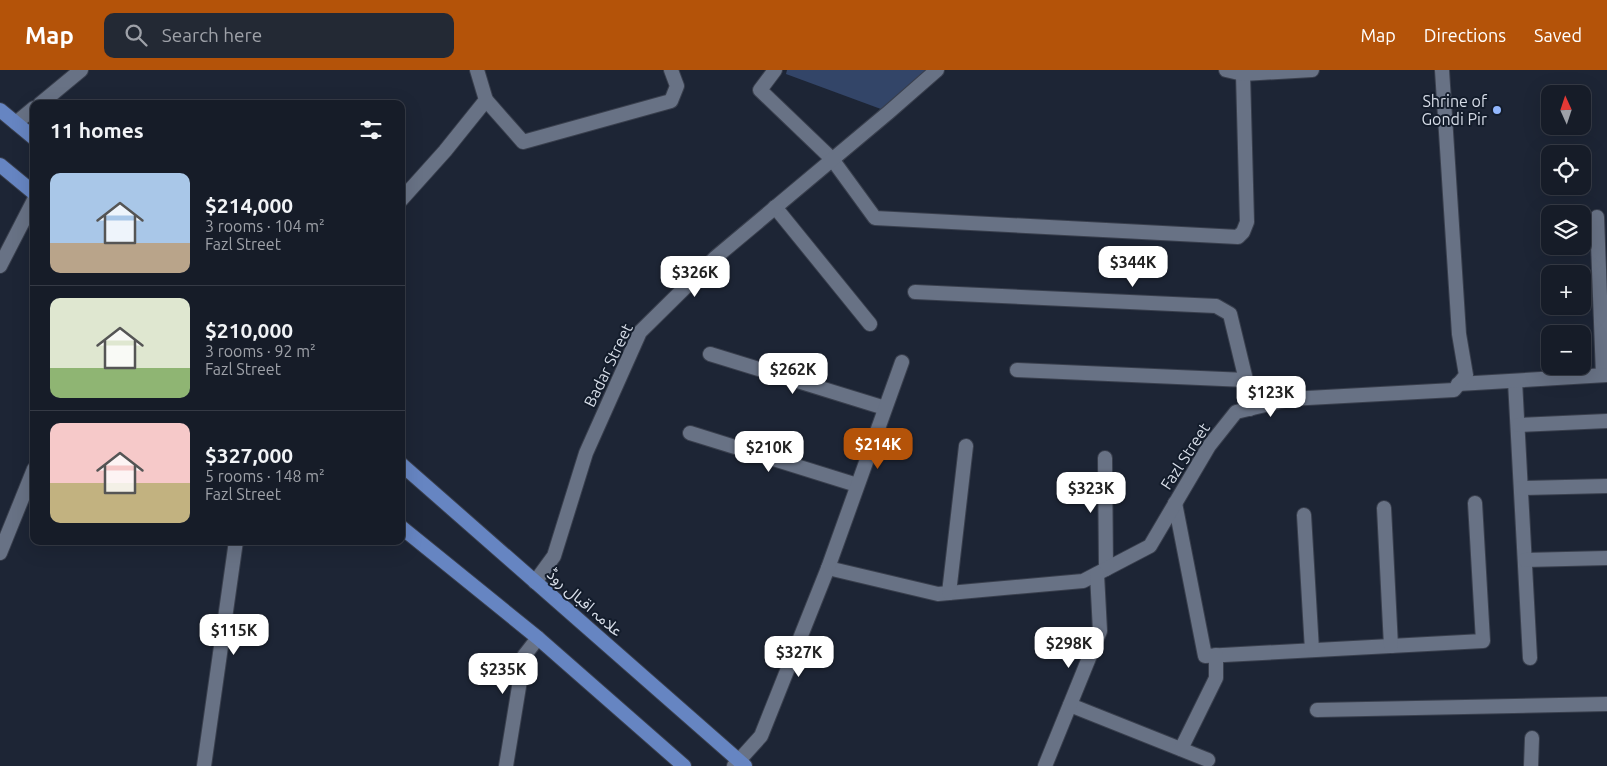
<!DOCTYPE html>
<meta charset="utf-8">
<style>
body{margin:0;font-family:Ubuntu,"Noto Sans Arabic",sans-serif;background:#232934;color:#f1f3f6;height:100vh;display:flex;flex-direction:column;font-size:19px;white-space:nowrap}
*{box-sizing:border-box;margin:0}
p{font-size:16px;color:#9ea1a8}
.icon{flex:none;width:28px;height:28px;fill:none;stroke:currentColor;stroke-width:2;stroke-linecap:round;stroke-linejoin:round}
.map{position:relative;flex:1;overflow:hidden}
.panel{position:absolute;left:30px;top:30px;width:375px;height:445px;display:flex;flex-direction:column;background:#161c28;border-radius:10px;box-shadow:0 5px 20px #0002,0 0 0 1px #353a45}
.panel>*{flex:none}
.needle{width:32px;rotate:357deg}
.controls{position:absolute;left:1541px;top:15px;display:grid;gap:10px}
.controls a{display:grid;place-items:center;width:50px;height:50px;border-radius:10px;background:#161c28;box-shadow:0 5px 20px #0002,0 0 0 1px #353a45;font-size:25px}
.price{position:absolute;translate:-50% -42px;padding:0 11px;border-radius:10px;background:#fff;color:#222;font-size:16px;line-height:32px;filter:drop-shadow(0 1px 2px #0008)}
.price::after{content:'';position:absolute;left:50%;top:30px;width:15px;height:11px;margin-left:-8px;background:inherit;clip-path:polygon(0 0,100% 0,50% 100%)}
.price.selected{background:#b45309;color:#fff}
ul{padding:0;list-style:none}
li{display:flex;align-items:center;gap:15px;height:125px;padding:0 20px}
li+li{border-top:1px solid #353a45}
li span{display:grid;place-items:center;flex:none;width:140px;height:100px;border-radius:10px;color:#555}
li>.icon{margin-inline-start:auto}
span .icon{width:60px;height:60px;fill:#fffc;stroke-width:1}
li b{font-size:21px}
h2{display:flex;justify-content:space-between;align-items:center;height:60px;padding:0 20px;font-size:21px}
header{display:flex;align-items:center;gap:30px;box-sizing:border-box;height:70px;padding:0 25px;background:#b45309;color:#fff}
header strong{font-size:24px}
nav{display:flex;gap:28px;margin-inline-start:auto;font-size:18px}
.search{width:350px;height:45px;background:#232934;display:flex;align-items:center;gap:12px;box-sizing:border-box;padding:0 18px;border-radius:10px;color:#9ea1a8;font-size:19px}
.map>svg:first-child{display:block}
.green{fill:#334568}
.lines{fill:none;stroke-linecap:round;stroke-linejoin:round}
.service-casing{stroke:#393f4d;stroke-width:16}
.minor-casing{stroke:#393f4d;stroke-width:16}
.tertiary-casing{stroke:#393f4d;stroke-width:16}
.primary-casing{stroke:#393f4d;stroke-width:16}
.service{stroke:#687285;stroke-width:14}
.minor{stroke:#687285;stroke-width:14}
.tertiary{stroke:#687285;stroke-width:14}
.primary{stroke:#6685c2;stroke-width:14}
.poi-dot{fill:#92b7fd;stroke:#131c2b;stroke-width:2}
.labels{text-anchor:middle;stroke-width:4;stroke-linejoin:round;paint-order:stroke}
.poi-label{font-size:16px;fill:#d6dce7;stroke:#131c2b;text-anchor:end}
.street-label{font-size:16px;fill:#d6dce7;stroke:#131c2b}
</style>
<header>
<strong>Map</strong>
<div class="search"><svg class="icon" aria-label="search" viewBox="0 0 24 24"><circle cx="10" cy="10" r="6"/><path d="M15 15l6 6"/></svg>Search here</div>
<nav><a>Map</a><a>Directions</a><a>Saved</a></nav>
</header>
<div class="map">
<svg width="1607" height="696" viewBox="0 0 1607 696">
<rect width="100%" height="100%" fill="#1d2535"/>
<polygon class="green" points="787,0 937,0 889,42 786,4"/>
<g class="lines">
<defs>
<g id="service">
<polyline points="486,30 523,72 671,31 677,16 671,0"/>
<polyline points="775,137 870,254"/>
<polyline points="1597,147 1603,305"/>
<polyline points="1017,300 1246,310"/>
<polyline points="1515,311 1530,588"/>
<polyline points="1518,355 1607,351"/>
<polyline points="1521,418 1607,416"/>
<polyline points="1175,433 1205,586 1483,571 1475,433"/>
<polyline points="1384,438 1391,576"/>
<polyline points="1304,445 1312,580"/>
<polyline points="1525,490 1607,488"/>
<polyline points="1070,635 1208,690"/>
<polyline points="1317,640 1607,634"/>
<polyline points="1181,679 1216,608 1216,585"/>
<polyline points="1531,696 1532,668"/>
</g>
<g id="minor">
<polyline points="775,0 760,20 832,89 875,148 1238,167 1243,162 1247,152 1243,4"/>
<polyline points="1226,0 1243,4 1312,0"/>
<polyline points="40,34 81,0"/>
<polyline points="16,53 34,38"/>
<polyline points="401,130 445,81 486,30 477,0"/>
<polyline points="915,222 1216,236 1230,244 1246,310 1250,339"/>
<polyline points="710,284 885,338"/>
<polyline points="1458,314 1607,305"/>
<polyline points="690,363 857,415"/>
<polyline points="1105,388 1106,499"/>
<polyline points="0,483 34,399"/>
<polyline points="828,498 938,524 1083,511 1150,476 1209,376 1236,342 1289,329 1454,320 1466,305 1459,264 1442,0"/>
<polyline points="535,512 554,486 586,383 640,262 716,187 889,42 937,0"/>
<polyline points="949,523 966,376"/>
<polyline points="204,696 236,471"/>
<polyline points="506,696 524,586 538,568"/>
<polyline points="734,696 761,666 828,498 902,292"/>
<polyline points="1045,696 1100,561 1097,504"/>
</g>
<polyline id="tertiary" points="0,196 34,130"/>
<g id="primary">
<polyline points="0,40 34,68"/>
<polyline points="0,95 34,123"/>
<polyline points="401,394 745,696"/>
<polyline points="401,457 538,568 684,696"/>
</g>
</defs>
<use href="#service" class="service-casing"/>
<use href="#minor" class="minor-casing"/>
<use href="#tertiary" class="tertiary-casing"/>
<use href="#primary" class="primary-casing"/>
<use href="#service" class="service"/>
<use href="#minor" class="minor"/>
<use href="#tertiary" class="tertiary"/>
<use href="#primary" class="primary"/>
</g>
<circle class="poi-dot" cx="1497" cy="40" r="5"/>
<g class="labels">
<g class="poi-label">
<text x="1487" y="37">Shrine of<tspan x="1487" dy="18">Gondi Pir</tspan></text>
</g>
<g class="street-label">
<text transform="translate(608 295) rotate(-64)" y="6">Badar Street</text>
<text transform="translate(1185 386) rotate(-57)" y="6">Fazl Street</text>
<text transform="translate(585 532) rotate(41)" y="6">علامہ اقبال روڈ</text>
</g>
</g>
</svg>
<div class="controls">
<a><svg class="needle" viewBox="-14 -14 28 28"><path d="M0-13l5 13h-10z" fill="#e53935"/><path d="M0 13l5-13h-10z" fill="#9ea1a8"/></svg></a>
<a><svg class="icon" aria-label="locate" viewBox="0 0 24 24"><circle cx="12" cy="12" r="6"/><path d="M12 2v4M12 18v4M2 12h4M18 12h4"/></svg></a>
<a><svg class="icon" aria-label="layers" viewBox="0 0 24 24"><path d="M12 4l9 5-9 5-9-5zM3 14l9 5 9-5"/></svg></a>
<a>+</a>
<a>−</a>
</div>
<b class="price" style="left:1133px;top:218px">$344K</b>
<b class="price" style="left:695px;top:228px">$326K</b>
<b class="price" style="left:793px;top:325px">$262K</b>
<b class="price" style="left:1271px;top:348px">$123K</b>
<b class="price selected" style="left:878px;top:400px">$214K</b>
<b class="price" style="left:769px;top:403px">$210K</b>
<b class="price" style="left:1091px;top:444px">$323K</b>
<b class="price" style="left:234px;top:586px">$115K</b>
<b class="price" style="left:1069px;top:599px">$298K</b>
<b class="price" style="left:799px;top:608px">$327K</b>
<b class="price" style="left:503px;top:625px">$235K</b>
<section class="panel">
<h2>11 homes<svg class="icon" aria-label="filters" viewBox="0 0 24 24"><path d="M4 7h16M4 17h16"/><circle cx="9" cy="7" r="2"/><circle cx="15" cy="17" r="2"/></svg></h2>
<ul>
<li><span style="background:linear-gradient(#a9c7e8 70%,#b9a48a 0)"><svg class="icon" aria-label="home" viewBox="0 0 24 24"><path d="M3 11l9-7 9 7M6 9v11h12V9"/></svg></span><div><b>$214,000</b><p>3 rooms · 104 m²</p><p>Fazl Street</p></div></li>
<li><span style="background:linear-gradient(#dfe7d0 70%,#8fb573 0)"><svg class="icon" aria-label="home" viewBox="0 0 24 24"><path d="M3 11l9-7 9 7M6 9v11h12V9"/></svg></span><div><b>$210,000</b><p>3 rooms · 92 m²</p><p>Fazl Street</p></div></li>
<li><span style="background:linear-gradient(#f6c9c9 60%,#c2b280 0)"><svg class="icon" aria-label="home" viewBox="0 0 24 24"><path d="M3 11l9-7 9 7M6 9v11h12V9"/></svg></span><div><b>$327,000</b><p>5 rooms · 148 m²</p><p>Fazl Street</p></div></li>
</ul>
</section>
</div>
